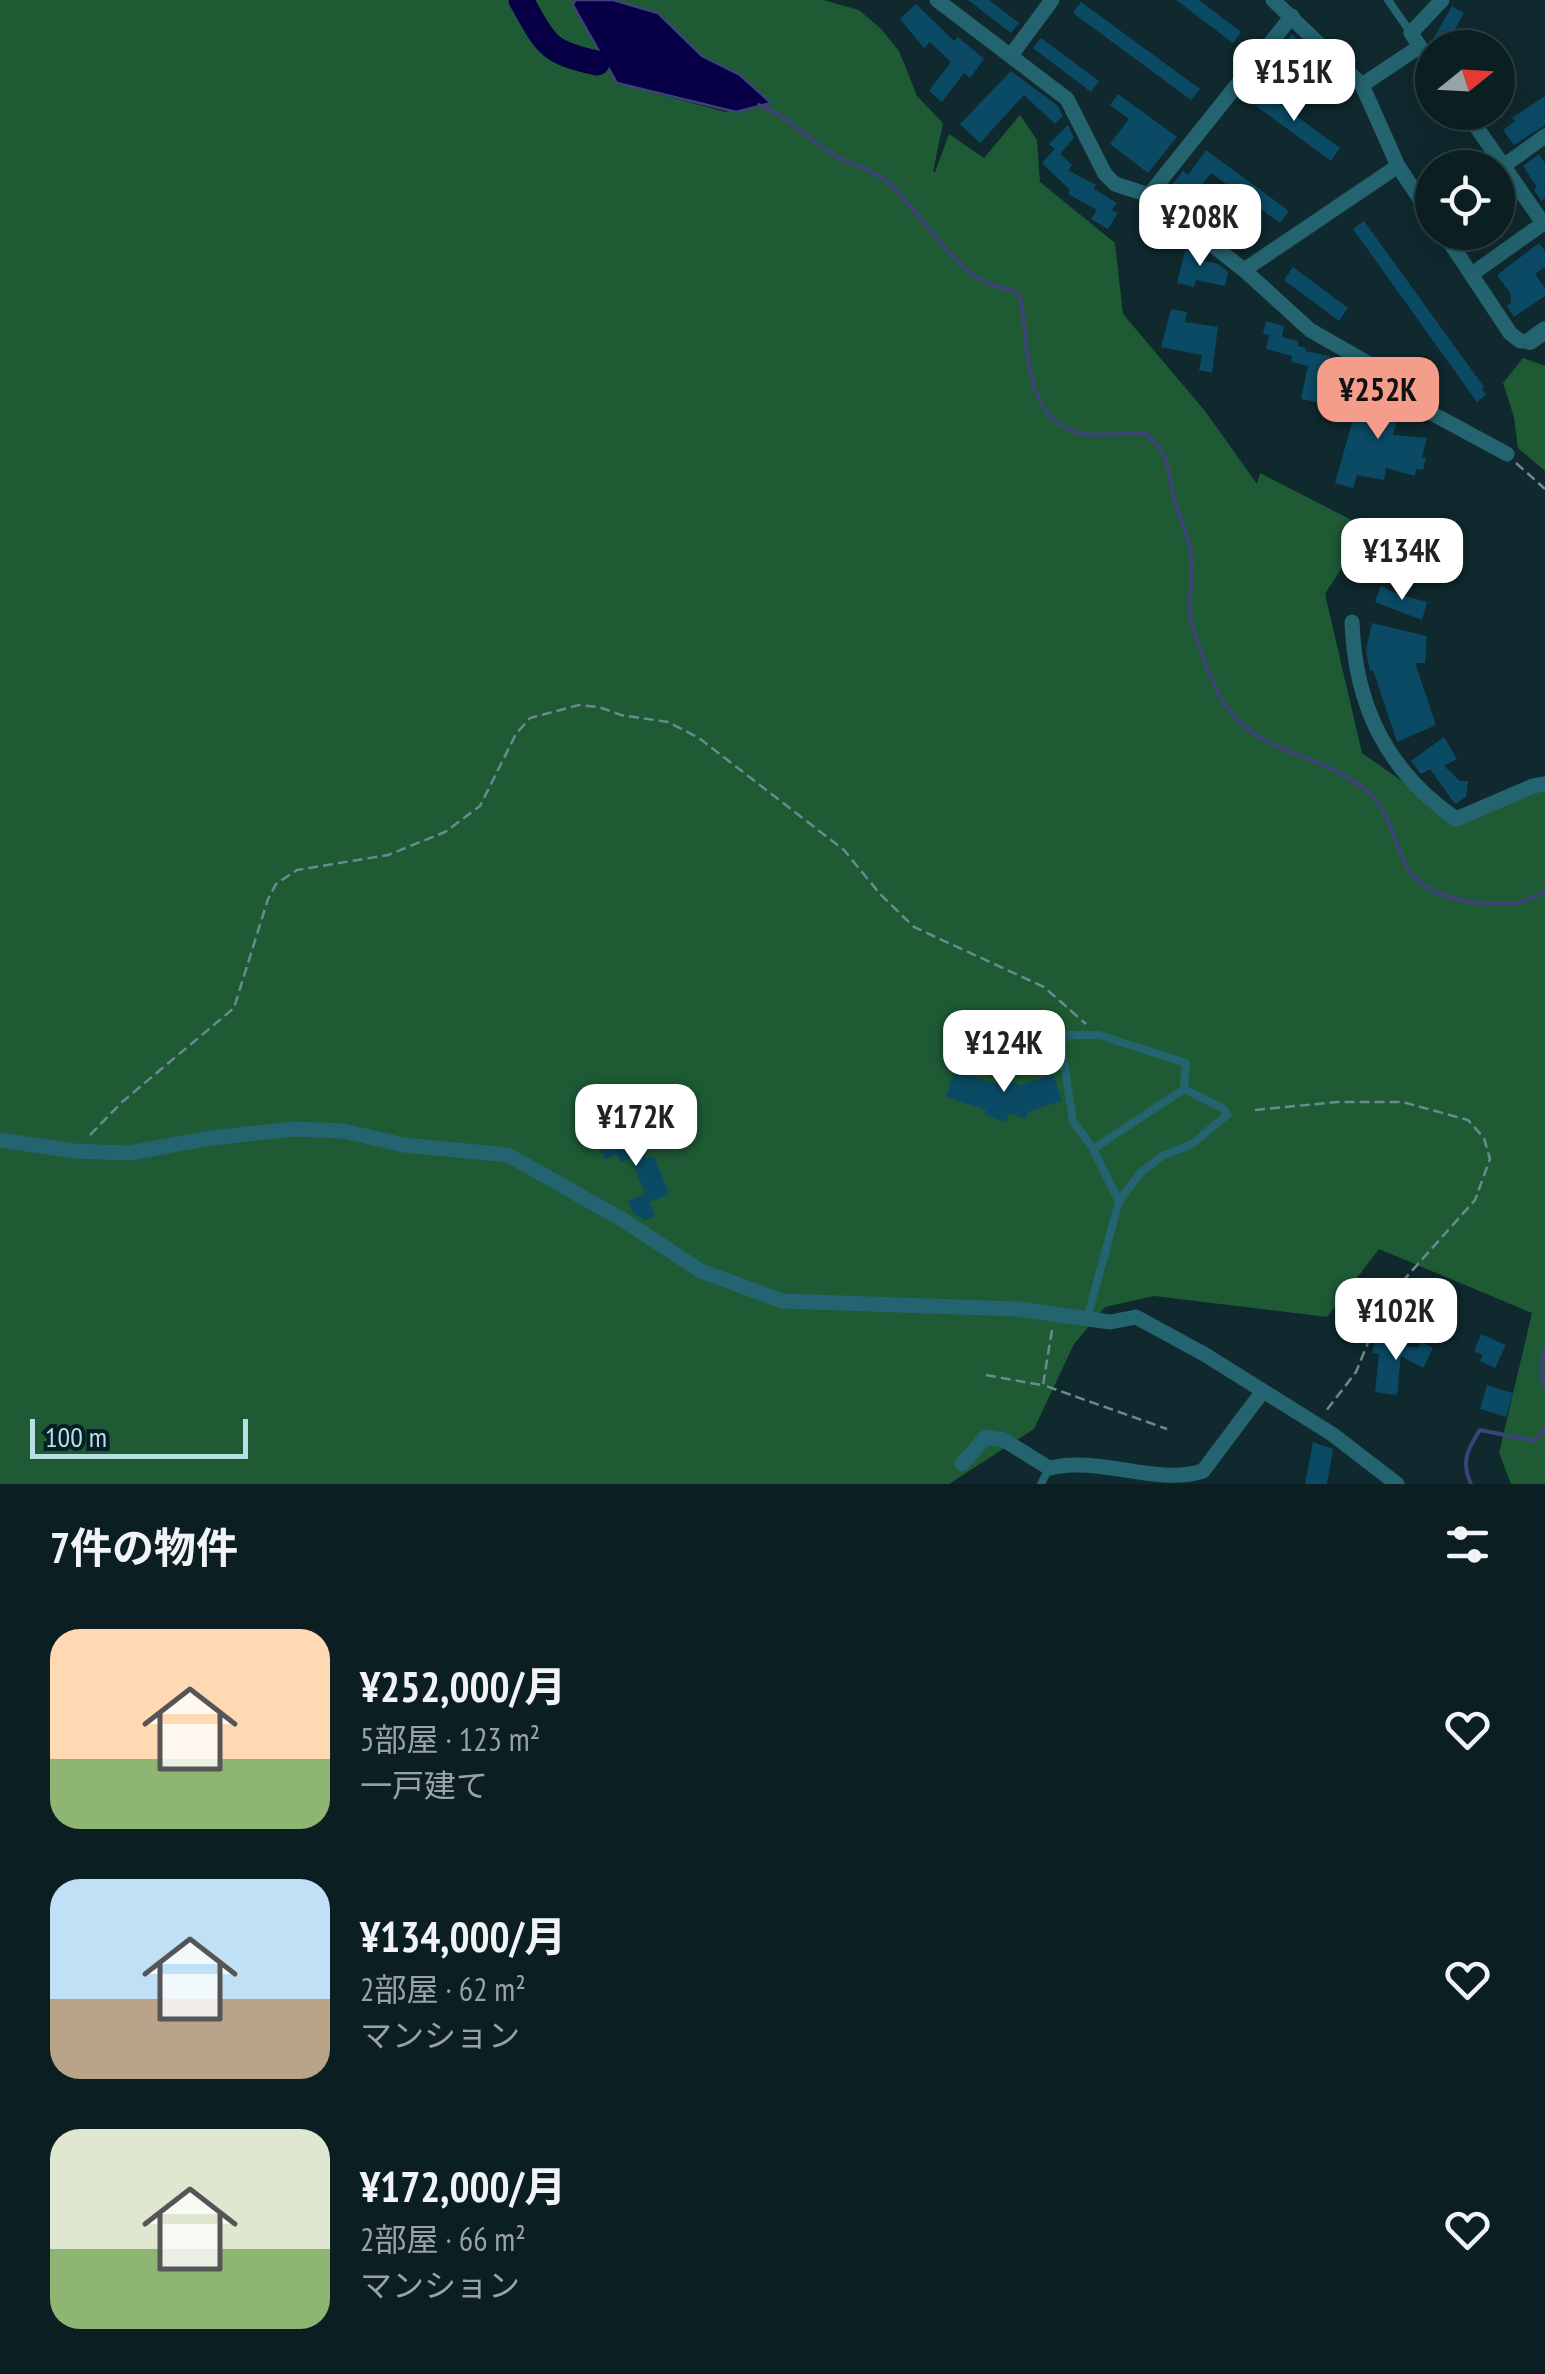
<!DOCTYPE html>
<html lang="ja">
<meta charset="utf-8">
<style>
body{margin:0;font-family:"PT Sans Narrow","Noto Sans JP",sans-serif;background:#192c2f;color:#f1f3f6;height:100vh;display:flex;flex-direction:column;font-size:38px;white-space:nowrap}
*{box-sizing:border-box;margin:0}
p{font-size:32px;color:#9aa2a5}
.icon{flex:none;width:55px;height:55px;fill:none;stroke:currentColor;stroke-width:2;stroke-linecap:round;stroke-linejoin:round}
.map{position:relative;height:1484px;overflow:hidden}
.details{display:flex;flex-direction:column;background:#0b1f22;flex:1}
.details>*{flex:none}
.needle{width:65px;rotate:72deg}
.fabs{position:absolute;left:1415px;top:30px;display:grid;gap:20px}
.fabs a{display:grid;place-items:center;width:100px;height:100px;border-radius:50%;background:#0b1f22;box-shadow:0 10px 40px #0002,0 0 0 2px #2b3d40;font-size:50px}
.scale{position:absolute;left:30px;bottom:25px;width:218px;box-sizing:border-box;padding-left:10px;border:5px solid #b8dee6;border-top:0;font-size:28px;line-height:35px;white-space:nowrap;color:#b8dee6;-webkit-text-stroke:8px #051f24;paint-order:stroke}
.price{position:absolute;translate:-50% -85px;padding:0 22px;border-radius:20px;background:#fff;color:#222;font-size:32px;line-height:65px;filter:drop-shadow(0 2px 5px #0008)}
.price::after{content:'';position:absolute;left:50%;top:60px;width:30px;height:22px;margin-left:-15px;background:inherit;clip-path:polygon(0 0,100% 0,50% 100%)}
.price.on{background:#f49d8b;color:#111}
ul{padding:0;list-style:none}
li{display:flex;align-items:center;gap:30px;height:250px;padding:0 50px}
li span{display:grid;place-items:center;flex:none;width:280px;height:200px;border-radius:30px;color:#555}
li>.icon{margin-inline-start:auto}
span .icon{width:120px;height:120px;fill:#fffc;stroke-width:1}
li b{font-size:42px}
h2{display:flex;justify-content:space-between;align-items:center;height:120px;padding:0 50px;font-size:42px}
.map>svg:first-child{display:block}
.green{fill:#1e5b35}
.water{fill:#080047;stroke:#3d4377;stroke-width:2.5}
.lines{fill:none;stroke-linecap:round;stroke-linejoin:round}
.stream{stroke:#3d4377;stroke-width:4}
.river{stroke:#080047;stroke-width:25}
.building{fill:#0b4a65}
.path{stroke:#6a8a91;stroke-width:2.5;stroke-dasharray:10 5;stroke-linecap:butt}
.service{stroke:#236470;stroke-width:8}
.minor{stroke:#236470;stroke-width:15}
.tertiary{stroke:#236470;stroke-width:18}
</style>
<div class="map">
<svg width="1545" height="1484" viewBox="0 0 1545 1484">
<rect width="100%" height="100%" fill="#0f292e"/>
<g class="green">
<polygon points="0,0 578,0 617,83 725,112 770,103 740,75 702,56 658,13 608,0 823,0 859,10 881,29 899,51 917,96 943,123 933,172 935,172 949,134 984,158 1020,115 1037,140 1040,182 1115,243 1123,314 1205,411 1257,484 1260,473 1367,528 1325,594 1362,753 1456,819 1545,784 1545,1484 1511,1484 1499,1453 1532,1313 1379,1249 1327,1317 1154,1296 1105,1307 1074,1344 1034,1429 949,1484 0,1484"/>
<polygon points="1523,358 1545,366 1545,471 1518,448 1514,417 1503,383"/>
</g>
<polygon class="water" points="575,0 613,0 658,13 702,56 740,75 771,103 736,112 617,83 573,5"/>
<g class="lines">
<g class="stream">
<path d="M759,105C790,117 807,140 836,156C854,166 877,171 891,185C921,215 942,251 976,277C989,287 1005,286 1019,294C1031,341 1019,421 1083,434C1103,437 1126,432 1146,434C1154,441 1160,447 1165,457C1170,471 1170,487 1175,502C1181,524 1193,544 1192,567C1192,585 1187,602 1191,620C1196,641 1206,664 1214,684C1243,753 1306,747 1359,785C1416,825 1374,892 1480,903C1506,905 1523,905 1545,891"/>
<polyline points="1545,1348 1541,1373 1545,1388"/>
<path d="M1471,1484C1461,1462 1467,1450 1480,1430L1535,1441L1545,1428"/>
</g>
<path class="river" d="M521,0C546,44 546,52 597,63"/>
</g>
<g class="building">
<polygon points="968,0 989,0 1019,23 1011,33"/>
<polygon points="1176,0 1199,0 1241,32 1233,43"/>
<polygon points="1081,2 1200,89 1191,100 1073,13"/>
<polygon points="916,4 954,41 958,37 984,59 970,78 964,73 942,102 929,91 951,62 930,42 924,48 900,19"/>
<polygon points="1452,6 1464,13 1449,40 1451,42 1445,48 1434,48 1431,43"/>
<polygon points="1292,34 1331,71 1327,76 1284,44"/>
<polygon points="1041,38 1099,81 1091,92 1033,48"/>
<polygon points="1011,71 1058,106 1063,116 1055,124 1024,95 980,143 960,124"/>
<polygon points="1258,88 1340,148 1331,161 1248,100"/>
<polygon points="1118,94 1177,137 1148,173 1110,144 1129,119 1110,105"/>
<polygon points="1545,96 1545,125 1514,145 1503,130 1515,121 1512,118"/>
<polygon points="1068,125 1074,138 1060,154 1072,165 1068,170 1096,185 1094,189 1117,203 1112,210 1118,213 1108,229 1091,219 1097,210 1068,194 1070,190 1042,163 1055,149 1049,144"/>
<polygon points="1206,150 1289,211 1280,223 1211,173 1185,207 1166,192 1183,171 1188,175"/>
<polygon points="1539,154 1545,163 1545,198 1541,201 1534,190 1537,187 1523,166"/>
<polygon points="1364,221 1484,387 1482,389 1486,395 1477,402 1353,229"/>
<polygon points="1188,240 1203,252 1201,260 1218,264 1228,272 1225,286 1196,280 1194,287 1177,283"/>
<polygon points="1539,243 1545,251 1545,267 1535,274 1545,288 1545,296 1514,317 1507,306 1511,303 1511,294 1497,275"/>
<polygon points="1293,267 1348,308 1339,321 1284,280"/>
<polygon points="1171,309 1187,312 1185,322 1218,327 1212,373 1199,370 1202,355 1161,347"/>
<polygon points="1266,321 1284,326 1282,337 1298,341 1298,346 1306,348 1305,351 1330,356 1320,403 1301,399 1308,366 1291,362 1292,356 1266,349 1269,335 1263,334"/>
<polygon points="1364,380 1377,386 1375,397 1400,407 1393,435 1427,438 1422,457 1426,458 1423,470 1416,469 1415,476 1386,468 1384,480 1357,475 1353,488 1335,483"/>
<polygon points="1381,586 1397,594 1427,602 1422,620 1375,602"/>
<polygon points="1372,623 1427,636 1425,663 1415,663 1436,725 1397,742 1373,670 1370,671 1366,651"/>
<polygon points="1444,737 1457,759 1444,766 1460,781 1468,781 1466,797 1455,804 1430,769 1421,774 1411,761"/>
<polygon points="954,1071 996,1084 998,1077 1021,1085 1053,1074 1062,1101 1028,1112 1026,1119 1009,1113 1006,1122 985,1115 986,1110 946,1097"/>
<polygon points="619,1126 623,1137 636,1132 646,1159 654,1156 669,1194 649,1202 655,1216 645,1220 633,1213 628,1201 645,1194 631,1158 621,1162 617,1154 605,1159 597,1139"/>
<polygon points="1481,1334 1506,1345 1495,1368 1480,1361 1483,1355 1474,1351"/>
<polygon points="1375,1340 1418,1348 1421,1342 1433,1348 1423,1368 1401,1356 1397,1395 1375,1392 1379,1354 1372,1353"/>
<polygon points="1487,1385 1513,1393 1506,1417 1480,1409"/>
<polygon points="1313,1442 1333,1449 1327,1484 1305,1484"/>
</g>
<g class="lines">
<g class="path">
<polyline points="1516,463 1545,489"/>
<polyline points="1255,1110 1337,1102 1403,1102 1468,1120 1484,1138 1490,1159 1475,1200 1385,1301 1356,1372 1326,1411"/>
<polyline points="90,1135 122,1102 234,1008 268,899 276,884 297,870 388,855 445,832 480,806 516,734 530,718 579,705 599,707 621,715 668,722 699,738 844,850 880,894 914,927 1044,987 1086,1024"/>
<polyline points="1052,1330 1043,1385 1167,1429"/>
<polyline points="986,1375 1041,1385"/>
</g>
<g class="service">
<polyline points="1388,0 1411,33"/>
<polyline points="1119,1201 1141,1172 1162,1156 1192,1144 1227,1115 1224,1109 1184,1089"/>
<polyline points="1087,1319 1119,1201 1093,1149 1073,1121 1061,1043 1068,1035 1099,1035 1186,1063 1184,1089 1093,1149"/>
<polyline points="1041,1484 1049,1468"/>
</g>
<g class="minor">
<polyline points="937,0 1067,99 1105,174 1115,184 1149,195 1244,270 1310,330 1371,365 1411,402 1507,454"/>
<polyline points="1273,0 1362,85 1398,166 1432,217"/>
<polyline points="1012,54 1052,0"/>
<polyline points="1432,65 1411,33 1442,0"/>
<polyline points="1362,85 1419,47"/>
<polyline points="1466,112 1543,223"/>
<polyline points="1502,167 1545,136"/>
<polyline points="1149,195 1292,16"/>
<polyline points="1443,232 1510,333 1520,341 1530,341"/>
<polyline points="1244,270 1398,166"/>
<polyline points="1472,274 1545,222"/>
<path d="M1352,622C1355,706 1387,771 1456,819L1533,786L1545,784"/>
<polyline points="0,1140 74,1151 129,1153 211,1138 294,1129 343,1131 404,1145 508,1155 623,1220 701,1271 782,1301 1018,1309 1110,1322 1136,1317 1204,1354 1332,1434 1397,1484"/>
<path d="M962,1464L986,1437L1004,1440L1049,1468C1056,1467 1064,1465 1072,1465C1116,1463 1162,1484 1203,1471L1263,1391"/>
</g>
<polyline class="tertiary" points="1530,341 1545,330"/>
</g>
</svg>
<div class="fabs">
<a><svg class="needle" viewBox="-14 -14 28 28"><path d="M0-13l5 13h-10z" fill="#e53935"/><path d="M0 13l5-13h-10z" fill="#9aa2a5"/></svg></a>
<a><svg class="icon" aria-label="locate" viewBox="0 0 24 24"><circle cx="12" cy="12" r="6"/><path d="M12 2v4M12 18v4M2 12h4M18 12h4"/></svg></a>
</div>
<div class="scale">100 m</div>
<b class="price" style="left:1294px;top:124px">¥151K</b>
<b class="price" style="left:1200px;top:269px">¥208K</b>
<b class="price on" style="left:1378px;top:442px">¥252K</b>
<b class="price" style="left:1402px;top:603px">¥134K</b>
<b class="price" style="left:1004px;top:1095px">¥124K</b>
<b class="price" style="left:636px;top:1169px">¥172K</b>
<b class="price" style="left:1396px;top:1363px">¥102K</b>
</div>
<section class="details">
<h2>7件の物件<svg class="icon" aria-label="filters" viewBox="0 0 24 24"><path d="M4 7h16M4 17h16"/><circle cx="9" cy="7" r="2"/><circle cx="15" cy="17" r="2"/></svg></h2>
<ul>
<li><span style="background:linear-gradient(#ffd9b3 65%,#8fb573 0)"><svg class="icon" aria-label="home" viewBox="0 0 24 24"><path d="M3 11l9-7 9 7M6 9v11h12V9"/></svg></span><div><b>¥252,000/月</b><p>5部屋 · 123 m²</p><p>一戸建て</p></div><svg class="icon" aria-label="heart" viewBox="0 0 24 24"><path d="M12 20l-8-8c-3-5 5-10 8-4 3-6 11-1 8 4z"/></svg></li>
<li><span style="background:linear-gradient(#bfe0f5 60%,#b9a48a 0)"><svg class="icon" aria-label="home" viewBox="0 0 24 24"><path d="M3 11l9-7 9 7M6 9v11h12V9"/></svg></span><div><b>¥134,000/月</b><p>2部屋 · 62 m²</p><p>マンション</p></div><svg class="icon" aria-label="heart" viewBox="0 0 24 24"><path d="M12 20l-8-8c-3-5 5-10 8-4 3-6 11-1 8 4z"/></svg></li>
<li><span style="background:linear-gradient(#dfe7d0 60%,#8fb573 0)"><svg class="icon" aria-label="home" viewBox="0 0 24 24"><path d="M3 11l9-7 9 7M6 9v11h12V9"/></svg></span><div><b>¥172,000/月</b><p>2部屋 · 66 m²</p><p>マンション</p></div><svg class="icon" aria-label="heart" viewBox="0 0 24 24"><path d="M12 20l-8-8c-3-5 5-10 8-4 3-6 11-1 8 4z"/></svg></li>
</ul>
</section>
